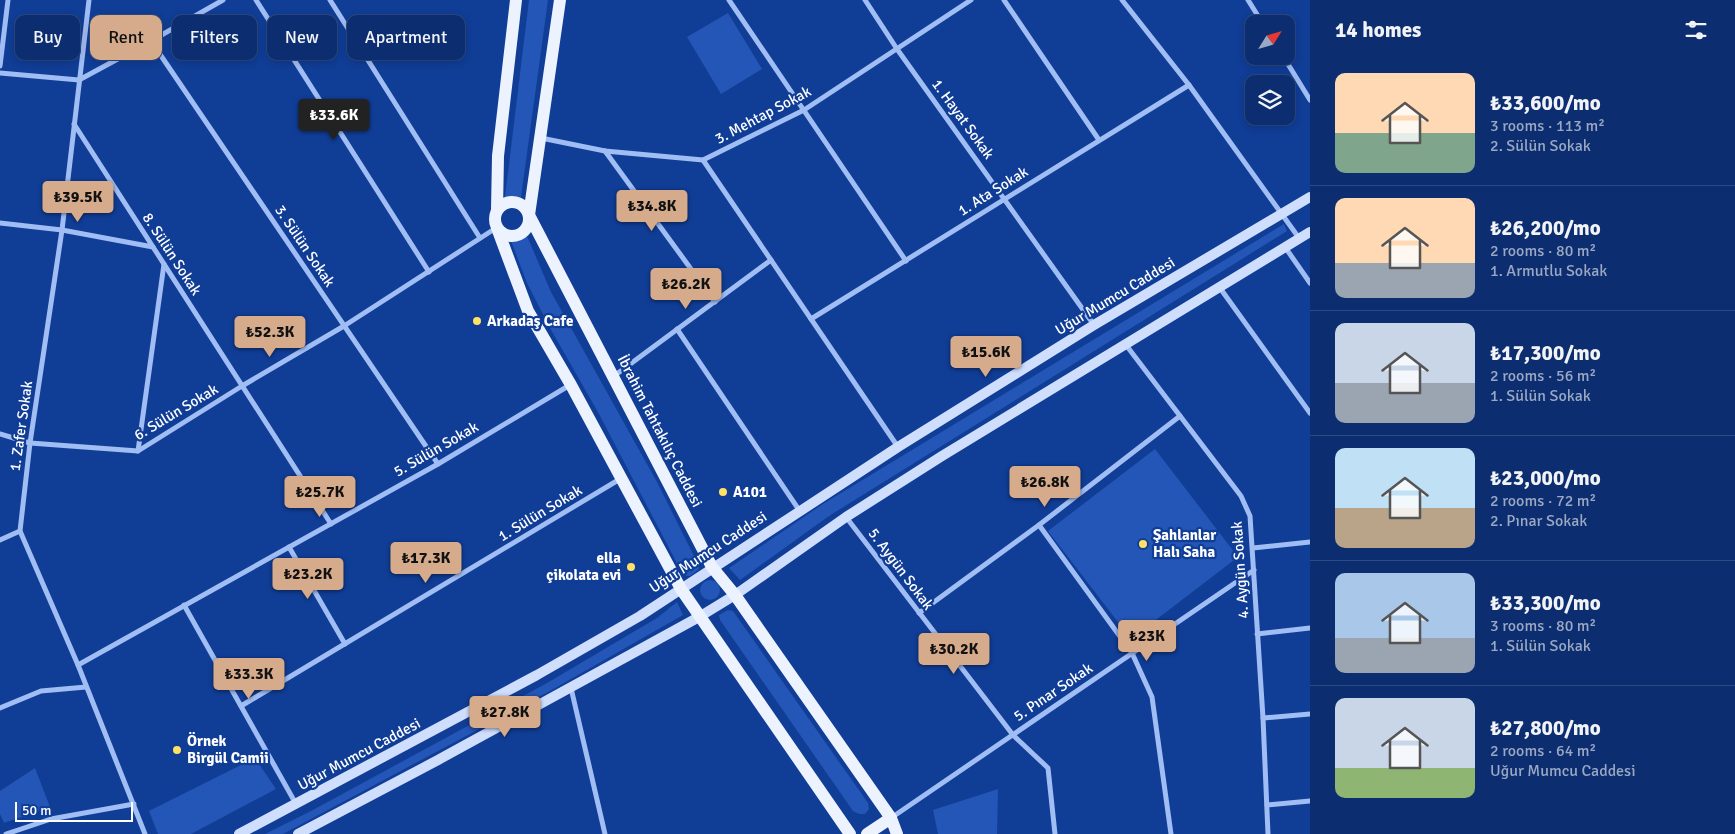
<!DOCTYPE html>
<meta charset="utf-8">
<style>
body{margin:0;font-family:Signika,sans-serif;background:#153675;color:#f1f3f6;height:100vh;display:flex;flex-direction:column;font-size:19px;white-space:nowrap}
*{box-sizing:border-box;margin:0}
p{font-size:16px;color:#9aa8c3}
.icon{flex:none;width:28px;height:28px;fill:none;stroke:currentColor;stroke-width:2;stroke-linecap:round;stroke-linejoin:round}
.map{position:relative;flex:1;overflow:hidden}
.sheet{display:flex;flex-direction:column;background:#0c2e70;width:425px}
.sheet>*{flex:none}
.top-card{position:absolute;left:15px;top:15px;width:475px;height:45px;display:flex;gap:10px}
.needle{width:32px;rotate:53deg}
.controls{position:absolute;left:1245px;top:15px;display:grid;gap:10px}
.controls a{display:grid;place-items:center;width:50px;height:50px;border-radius:10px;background:#0c2e70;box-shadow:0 2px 8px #0003,0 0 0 1px #2c4a83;font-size:25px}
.scale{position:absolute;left:15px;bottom:12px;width:118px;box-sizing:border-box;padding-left:5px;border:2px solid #fff;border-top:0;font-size:14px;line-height:18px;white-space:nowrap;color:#fff;-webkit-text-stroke:4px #103d96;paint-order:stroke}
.price{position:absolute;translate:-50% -42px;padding:0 11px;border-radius:5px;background:#d6ab8b;color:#111;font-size:16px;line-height:32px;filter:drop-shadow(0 1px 2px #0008)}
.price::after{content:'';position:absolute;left:50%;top:30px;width:15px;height:11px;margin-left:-8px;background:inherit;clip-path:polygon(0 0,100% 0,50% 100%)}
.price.current{background:#222;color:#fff}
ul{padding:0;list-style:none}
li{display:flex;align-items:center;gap:15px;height:125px;padding:0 25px}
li+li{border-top:1px solid #2c4a83}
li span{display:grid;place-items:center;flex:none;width:140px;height:100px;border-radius:10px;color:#555}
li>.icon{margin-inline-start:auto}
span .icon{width:60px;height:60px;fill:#fffc;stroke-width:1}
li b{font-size:21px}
h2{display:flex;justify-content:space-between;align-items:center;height:60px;padding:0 25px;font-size:21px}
.pill{padding:0 18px;border-radius:10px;background:#0c2e70;box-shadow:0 2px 8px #0003,0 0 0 1px #2c4a83;font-size:18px;line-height:45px}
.pill.current{background:#d6ab8b;color:#111}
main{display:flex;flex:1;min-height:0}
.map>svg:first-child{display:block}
.green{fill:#2356b6}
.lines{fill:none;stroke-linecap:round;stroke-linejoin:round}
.street{stroke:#a0bdf4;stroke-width:5}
.secondary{stroke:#d0defd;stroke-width:10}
.primary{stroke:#edf2ff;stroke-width:12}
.poi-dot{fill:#ffe263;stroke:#103d96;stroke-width:2}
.labels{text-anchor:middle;stroke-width:4.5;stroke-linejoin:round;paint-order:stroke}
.street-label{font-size:15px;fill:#fff;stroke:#103d96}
.poi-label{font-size:15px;font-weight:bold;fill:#fff;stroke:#103d96;text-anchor:start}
</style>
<main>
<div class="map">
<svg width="1310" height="834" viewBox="0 0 1310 834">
<rect width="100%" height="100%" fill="#103d96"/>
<g class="green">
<polygon points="529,0 548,0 521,197 505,197"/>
<polygon points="728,13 762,69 721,94 687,37"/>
<polygon points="1284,224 1287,231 829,516 740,580 729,568 823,504"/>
<polygon points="527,236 551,292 657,482 698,564 699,569 690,576 686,576 680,569 599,414 550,328 527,283 511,241"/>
<polygon points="1155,449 1238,557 1131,639 1048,531"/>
<circle cx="710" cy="590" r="10"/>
<polygon points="677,602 683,615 550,691 283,834 265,834 311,811 547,683 657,618"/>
<polygon points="728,610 733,611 868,803 869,809 865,814 859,814 853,811 720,620 719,615"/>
<polygon points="255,758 276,789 191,834 158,834 149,811"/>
<polygon points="35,768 50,807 4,823 0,814 0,791"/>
<polygon points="998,789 997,834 938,834 933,810"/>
</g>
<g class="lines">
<g class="street">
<polyline points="89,0 62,230 30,443 20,531 78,665 145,834"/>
<polyline points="256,0 429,272"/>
<polyline points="330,0 480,238"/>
<polyline points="729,0 906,261"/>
<polyline points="865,0 897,49 1094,325"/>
<polyline points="1004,0 1099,140"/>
<polyline points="1122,0 1189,85 1299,238"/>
<polyline points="1248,0 1263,24"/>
<polyline points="151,41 438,464"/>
<polyline points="1283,56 1310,100"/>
<polyline points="0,66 8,0"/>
<polyline points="0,73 79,80 151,41 223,0"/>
<polyline points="74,124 331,524"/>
<polyline points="541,138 605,151 703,160 804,110 971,0"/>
<polyline points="605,151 715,302"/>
<polyline points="703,160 898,447"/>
<polyline points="0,223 62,230 153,247"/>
<polyline points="1285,247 1310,283"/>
<polyline points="1220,288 1310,413"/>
<polyline points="811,319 1189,85"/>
<polyline points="677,329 799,510"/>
<polyline points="1126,345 1241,496 1250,516 1263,718 1268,834"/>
<polyline points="614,376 771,260"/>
<polyline points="0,434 30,443 138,451 242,386 344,326 496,228"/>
<polyline points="138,451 164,264"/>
<polyline points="846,517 1013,735 1048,768 1055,834"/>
<polyline points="1039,525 1132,653 1152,697 1171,834"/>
<polyline points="0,540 20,531"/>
<polyline points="289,547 345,644"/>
<polyline points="1253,548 1310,542"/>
<polyline points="184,605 296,804"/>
<polyline points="919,613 1039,525 1180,416"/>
<polyline points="1257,634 1310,628"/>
<polyline points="78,665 438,464 570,385"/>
<polyline points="571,688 605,834"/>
<polyline points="241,706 620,479"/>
<polyline points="0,708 41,691 86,687"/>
<polyline points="1263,718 1310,714"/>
<polyline points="1267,805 1310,801"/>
<polyline points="891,818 1254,570"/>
<polyline points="6,834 51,819 134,804"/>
</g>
<g class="secondary">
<polyline points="239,834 537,675 640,616 898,447 1094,325 1310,197"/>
<polyline points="298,834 438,760 699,617 735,595 846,517 942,456 1310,232"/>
</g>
<g class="primary">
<polyline points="560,0 529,215 712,567 735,595 891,818 897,834"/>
<circle cx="512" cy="219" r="17"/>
<polyline points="497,209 498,156 516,0"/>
<polyline points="497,228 528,311 571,385 681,589 850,834"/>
<polyline points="867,834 891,818"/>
</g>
</g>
<g class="poi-dot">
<circle cx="477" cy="321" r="5"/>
<circle cx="723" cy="492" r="5"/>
<circle cx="1143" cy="544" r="5"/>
<circle cx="631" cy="567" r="5"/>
<circle cx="177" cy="750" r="5"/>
</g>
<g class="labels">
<g class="street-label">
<text transform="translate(763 115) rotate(-28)" y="5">3. Mehtap Sokak</text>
<text transform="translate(963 119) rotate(54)" y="5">1. Hayat Sokak</text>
<text transform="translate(993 191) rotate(-32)" y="5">1. Ata Sokak</text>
<text transform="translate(305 246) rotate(56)" y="5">3. Sülün Sokak</text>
<text transform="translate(172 254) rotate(57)" y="5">8. Sülün Sokak</text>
<text transform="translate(1115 296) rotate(-31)" y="5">Uğur Mumcu Caddesi</text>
<text transform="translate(176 412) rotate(-31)" y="5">6. Sülün Sokak</text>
<text transform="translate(21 426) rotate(-82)" y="5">1. Zafer Sokak</text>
<text transform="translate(660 431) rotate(63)" y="5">İbrahim Tahtakılıç Caddesi</text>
<text transform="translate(436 449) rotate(-30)" y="5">5. Sülün Sokak</text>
<text transform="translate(540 513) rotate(-31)" y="5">1. Sülün Sokak</text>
<text transform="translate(708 552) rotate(-33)" y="5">Uğur Mumcu Caddesi</text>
<text transform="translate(901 569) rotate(53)" y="5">5. Aygün Sokak</text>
<text transform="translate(1240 570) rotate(-94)" y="5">4. Aygün Sokak</text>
<text transform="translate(1053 692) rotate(-34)" y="5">5. Pınar Sokak</text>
<text transform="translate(359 754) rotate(-28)" y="5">Uğur Mumcu Caddesi</text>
</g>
<g class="poi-label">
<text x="487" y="326">Arkadaş Cafe</text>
<text x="733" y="497">A101</text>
<text x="1153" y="540">Şahlanlar<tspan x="1153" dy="17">Halı Saha</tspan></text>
<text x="621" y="563" text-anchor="end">ella<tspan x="621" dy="17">çikolata evi</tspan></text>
<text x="187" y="746">Örnek<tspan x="187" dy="17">Birgül Camii</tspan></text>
</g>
</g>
</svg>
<div class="controls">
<a><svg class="needle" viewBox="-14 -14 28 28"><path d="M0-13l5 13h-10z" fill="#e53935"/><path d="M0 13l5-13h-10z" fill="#9aa8c3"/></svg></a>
<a><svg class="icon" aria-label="layers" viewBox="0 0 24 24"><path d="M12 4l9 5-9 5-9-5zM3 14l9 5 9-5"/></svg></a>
</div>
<div class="scale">50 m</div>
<b class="price current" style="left:334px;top:141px">₺33.6K</b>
<b class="price" style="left:78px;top:223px">₺39.5K</b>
<b class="price" style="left:652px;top:232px">₺34.8K</b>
<b class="price" style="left:686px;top:310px">₺26.2K</b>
<b class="price" style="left:270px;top:358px">₺52.3K</b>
<b class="price" style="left:986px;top:378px">₺15.6K</b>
<b class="price" style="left:1045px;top:508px">₺26.8K</b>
<b class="price" style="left:320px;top:518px">₺25.7K</b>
<b class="price" style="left:426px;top:584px">₺17.3K</b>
<b class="price" style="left:308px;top:600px">₺23.2K</b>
<b class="price" style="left:1147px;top:662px">₺23K</b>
<b class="price" style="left:954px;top:675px">₺30.2K</b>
<b class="price" style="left:249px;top:700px">₺33.3K</b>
<b class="price" style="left:505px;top:738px">₺27.8K</b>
<div class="top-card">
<a class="pill">Buy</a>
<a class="pill current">Rent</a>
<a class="pill">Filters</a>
<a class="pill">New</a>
<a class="pill">Apartment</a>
</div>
</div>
<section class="sheet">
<h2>14 homes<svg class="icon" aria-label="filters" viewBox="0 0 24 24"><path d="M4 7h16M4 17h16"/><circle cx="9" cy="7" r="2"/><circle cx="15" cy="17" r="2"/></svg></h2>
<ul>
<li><span style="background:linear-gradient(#ffd9b3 60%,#7fa58c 0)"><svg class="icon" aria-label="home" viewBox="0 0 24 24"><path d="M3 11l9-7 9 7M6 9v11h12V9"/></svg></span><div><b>₺33,600/mo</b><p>3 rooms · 113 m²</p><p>2. Sülün Sokak</p></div></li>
<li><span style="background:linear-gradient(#ffd9b3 65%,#9aa5b1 0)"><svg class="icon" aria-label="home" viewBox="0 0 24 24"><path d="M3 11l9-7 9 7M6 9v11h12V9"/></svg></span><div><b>₺26,200/mo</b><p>2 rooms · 80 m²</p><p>1. Armutlu Sokak</p></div></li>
<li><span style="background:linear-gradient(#c9d6e8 60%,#9aa5b1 0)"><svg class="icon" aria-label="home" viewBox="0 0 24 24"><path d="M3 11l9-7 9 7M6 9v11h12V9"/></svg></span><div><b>₺17,300/mo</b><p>2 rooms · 56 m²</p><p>1. Sülün Sokak</p></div></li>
<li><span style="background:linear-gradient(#bfe0f5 60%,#b9a48a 0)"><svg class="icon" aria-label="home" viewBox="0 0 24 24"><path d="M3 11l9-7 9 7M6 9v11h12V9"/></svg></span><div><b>₺23,000/mo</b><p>2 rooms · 72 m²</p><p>2. Pınar Sokak</p></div></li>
<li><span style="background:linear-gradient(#a9c7e8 65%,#9aa5b1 0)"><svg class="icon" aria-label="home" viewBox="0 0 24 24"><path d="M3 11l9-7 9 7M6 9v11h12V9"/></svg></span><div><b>₺33,300/mo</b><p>3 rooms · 80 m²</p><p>1. Sülün Sokak</p></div></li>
<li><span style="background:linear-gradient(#c9d6e8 70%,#8fb573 0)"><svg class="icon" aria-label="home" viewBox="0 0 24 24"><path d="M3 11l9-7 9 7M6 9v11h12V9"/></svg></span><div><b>₺27,800/mo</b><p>2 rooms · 64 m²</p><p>Uğur Mumcu Caddesi</p></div></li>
</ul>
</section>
</main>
